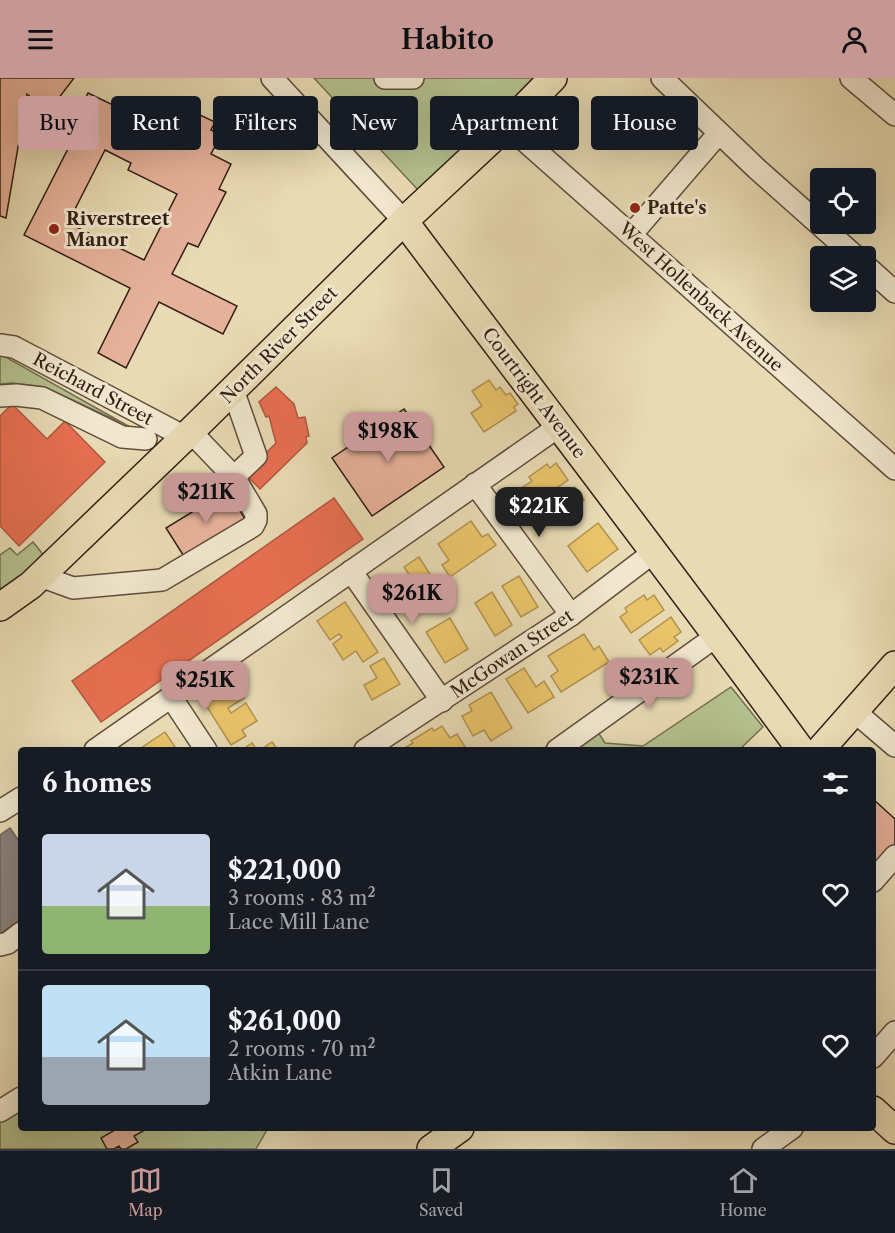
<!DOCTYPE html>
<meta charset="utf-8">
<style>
body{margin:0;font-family:"Libre Caslon Text",serif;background:#20242c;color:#f1f3f6;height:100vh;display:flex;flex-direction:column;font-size:22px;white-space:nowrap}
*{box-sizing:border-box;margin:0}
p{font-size:20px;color:#9ea1a6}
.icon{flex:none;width:33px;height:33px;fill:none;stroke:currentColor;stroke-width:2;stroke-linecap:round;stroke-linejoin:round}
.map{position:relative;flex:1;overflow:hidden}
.sheet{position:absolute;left:18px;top:669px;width:858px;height:384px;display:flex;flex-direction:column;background:#171b24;border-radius:6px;box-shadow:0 6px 24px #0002}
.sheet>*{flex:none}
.guide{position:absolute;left:18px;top:18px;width:860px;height:54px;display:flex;gap:12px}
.fabs{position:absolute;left:810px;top:90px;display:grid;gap:12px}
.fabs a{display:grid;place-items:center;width:66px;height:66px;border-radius:6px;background:#171b24;box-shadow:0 6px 24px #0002;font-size:30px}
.price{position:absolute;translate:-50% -51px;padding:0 14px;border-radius:12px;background:#c59692;color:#111;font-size:20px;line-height:39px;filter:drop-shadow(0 2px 3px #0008)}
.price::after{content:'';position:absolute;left:50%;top:36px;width:18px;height:14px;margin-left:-9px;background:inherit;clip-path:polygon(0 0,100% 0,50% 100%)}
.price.active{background:#222;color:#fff}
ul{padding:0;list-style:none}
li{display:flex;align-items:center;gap:18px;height:150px;padding:0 24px}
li+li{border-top:2px solid #363941}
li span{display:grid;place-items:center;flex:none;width:168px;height:120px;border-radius:6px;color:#555}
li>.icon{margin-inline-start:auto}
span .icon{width:72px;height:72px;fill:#fffc;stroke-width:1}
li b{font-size:26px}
h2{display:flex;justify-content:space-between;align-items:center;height:72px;padding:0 24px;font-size:26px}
.chip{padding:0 21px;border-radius:6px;background:#171b24;box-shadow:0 6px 24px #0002;font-size:21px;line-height:54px}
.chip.active{background:#c59692;color:#111}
header{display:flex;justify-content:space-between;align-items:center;height:78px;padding:0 24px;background:#c59692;color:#111;font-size:27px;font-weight:600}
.tab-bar{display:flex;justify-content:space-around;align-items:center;height:84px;border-top:2px solid #363941;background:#171b24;font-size:16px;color:#9ea1a6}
.tab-bar a{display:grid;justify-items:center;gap:3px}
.tab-bar .active{color:#c59692}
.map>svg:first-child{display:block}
.green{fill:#b4c08e;stroke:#736f52;stroke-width:1.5}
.homes{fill:#e9c46a;stroke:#b29250;stroke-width:1.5}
.shops{fill:#e76f51;stroke:#b1573f;stroke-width:1.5}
.industry{fill:#8a817c;stroke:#70635d;stroke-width:1.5}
.building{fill:#e7b29b;stroke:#321e15;stroke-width:1.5;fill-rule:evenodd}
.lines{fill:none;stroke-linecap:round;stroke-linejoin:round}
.minor-casing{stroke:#604d3c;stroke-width:24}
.major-casing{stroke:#321e15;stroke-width:30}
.minor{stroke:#f0e7ce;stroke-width:21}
.major{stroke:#e8dab3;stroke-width:27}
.poi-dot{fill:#8f2418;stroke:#f0e7ce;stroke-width:2}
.labels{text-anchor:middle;stroke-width:6;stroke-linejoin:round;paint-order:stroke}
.poi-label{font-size:18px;font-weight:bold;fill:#321e15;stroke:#f0e7ce;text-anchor:start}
.street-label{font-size:18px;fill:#321e15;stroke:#f0e7ce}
</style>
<header><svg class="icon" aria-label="menu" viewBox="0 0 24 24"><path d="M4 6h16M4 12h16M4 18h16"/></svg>Habito<svg class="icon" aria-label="person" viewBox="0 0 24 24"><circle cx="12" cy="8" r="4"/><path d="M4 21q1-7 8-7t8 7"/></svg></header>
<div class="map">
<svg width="895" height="1071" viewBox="0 0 895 1071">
<rect width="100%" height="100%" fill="#e8dab3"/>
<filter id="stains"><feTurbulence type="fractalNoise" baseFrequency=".00333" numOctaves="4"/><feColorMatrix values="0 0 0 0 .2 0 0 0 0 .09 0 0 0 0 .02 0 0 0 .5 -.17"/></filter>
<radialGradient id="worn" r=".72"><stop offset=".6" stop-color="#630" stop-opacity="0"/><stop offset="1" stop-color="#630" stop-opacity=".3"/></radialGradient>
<g class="green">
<polygon points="314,0 535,0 418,112"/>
<polygon points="0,276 130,349 45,309 12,305 0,306"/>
<polygon points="33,464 45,479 0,517 0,477 10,470 17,477"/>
<polygon points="731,609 763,649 739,672 573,672 598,654 605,665 643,668"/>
<polygon points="21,1028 21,1050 268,1050 256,1071 0,1071 0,1042"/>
</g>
<g class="homes">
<polygon points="489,302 496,312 500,309 506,317 510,315 518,326 514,329 516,333 484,354 471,335 482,328 472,313"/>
<polygon points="556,385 568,402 535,425 523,409 532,403 529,399 547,386 550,390"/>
<polygon points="575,409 584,422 576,428 579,432 563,443 561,439 552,444 543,431"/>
<polygon points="471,443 482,459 488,456 496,467 450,499 442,487 449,482 438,466"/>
<polygon points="598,445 618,471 587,494 568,468"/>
<polygon points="419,479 440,512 425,521 404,489"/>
<polygon points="519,498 538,529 521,539 502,508"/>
<polygon points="492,514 512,547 495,558 475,525"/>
<polygon points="644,517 647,522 654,517 664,532 631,555 620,539 627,534 625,530"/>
<polygon points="345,524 378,574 363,584 356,573 343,582 333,566 342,559 339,556 330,562 317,543"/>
<polygon points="671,539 681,554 674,559 678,563 663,574 660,570 650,577 639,562"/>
<polygon points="450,540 468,571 445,585 426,554"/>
<polygon points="584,556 594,572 599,568 609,584 561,614 551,598 558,593 548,578"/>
<polygon points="384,580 400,606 372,622 364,607 377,600 370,588"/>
<polygon points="524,590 536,609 544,603 554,619 528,635 506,601"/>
<polygon points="232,602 244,620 228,630 231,635 246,625 257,643 242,652 246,658 231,667 202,621"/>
<polygon points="491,614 512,650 491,663 484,652 473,658 462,638 472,633 469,627"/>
<polygon points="442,648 450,660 457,656 467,672 407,672 406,669 413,665 411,663 432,650 434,653"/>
<polygon points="165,654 175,669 171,672 138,672"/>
<polygon points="272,664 278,672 260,672"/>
<polygon points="252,665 257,672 242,672"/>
</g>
<g class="shops">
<polygon points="276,309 294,326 298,340 305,339 309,358 306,359 307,365 260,411 245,396 276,365 269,338 266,339 259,324"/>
<polygon points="12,326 47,361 65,343 105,384 19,468 0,448 0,338"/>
<polygon points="334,420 363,461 101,644 72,603"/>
</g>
<polygon class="industry" points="10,750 21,766 21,841 0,856 0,757"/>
<g class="building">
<polygon points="0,0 74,0 49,33 27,16 6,140 0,138"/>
<path d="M88,15L132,36L127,44L148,54L164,20L215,44L211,52L221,57L211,76L231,86L219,111L226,114L198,169L188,165L172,196L237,228L223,256L159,224L126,290L98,275L130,210L24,157L78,51L72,48ZM105,72L131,85L128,92L177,116L144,182L68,145Z"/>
<polygon points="404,331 444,389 372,438 332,380"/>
<polygon points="228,412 246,443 185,480 166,450"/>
<polygon points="873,721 895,741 895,770 880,787 873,781"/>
<polygon points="114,1050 144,1050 145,1052 134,1058 138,1064 126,1071 121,1071 119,1068 114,1071 107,1071 101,1060 115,1052"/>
</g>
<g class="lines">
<defs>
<g id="minor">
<polyline points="272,0 404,143"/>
<polyline points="385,0 413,0"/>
<polyline points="662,0 757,91 855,178"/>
<polyline points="851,0 895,37"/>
<polyline points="507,47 895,391"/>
<polyline points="631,157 719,55"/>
<polyline points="866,188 895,214"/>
<polyline points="0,267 14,269 185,359"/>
<polyline points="0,318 16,317 42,320 122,359 146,361"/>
<polyline points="191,354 234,399 256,378 233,312"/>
<polyline points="475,406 571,537"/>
<polyline points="351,493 442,623"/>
<polyline points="40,498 73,510 162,502 253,448 256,442 256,436 234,399"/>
<polyline points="171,619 206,672"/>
<polyline points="854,633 895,668"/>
<polyline points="95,672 558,349"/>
<polyline points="365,672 571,537 654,474"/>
<polyline points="557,672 718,557"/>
<polyline points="0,733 21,720"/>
<polyline points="873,803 895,778"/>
<polyline points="0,867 8,865 21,855"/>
<polyline points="873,979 895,954"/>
<polyline points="0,1033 21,1020"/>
<polyline points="763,1071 792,1050"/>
</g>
<g id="major">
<path d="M404,143C536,319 671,494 801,672"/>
<polyline points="0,529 31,507 185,359 404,143 507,47 553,0"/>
<polyline points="820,672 895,587"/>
<polyline points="873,1032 895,1052"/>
<polyline points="431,1071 460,1050"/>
</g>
</defs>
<use href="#minor" class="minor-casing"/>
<use href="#major" class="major-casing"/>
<use href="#minor" class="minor"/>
<use href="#major" class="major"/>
</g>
<g class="poi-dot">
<circle cx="635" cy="130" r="6"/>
<circle cx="54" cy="151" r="6"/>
</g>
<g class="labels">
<g class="poi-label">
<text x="647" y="136">Patte's</text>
<text x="66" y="147">Riverstreet<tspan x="66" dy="21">Manor</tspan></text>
</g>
<g class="street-label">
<text transform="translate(701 219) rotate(42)" y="6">West Hollenback Avenue</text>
<text transform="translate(279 267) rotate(-45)" y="6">North River Street</text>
<text transform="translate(93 311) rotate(28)" y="6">Reichard Street</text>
<text transform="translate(534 315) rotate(53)" y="6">Courtright Avenue</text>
<text transform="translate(512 576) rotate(-34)" y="6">McGowan Street</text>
</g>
</g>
<rect width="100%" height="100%" filter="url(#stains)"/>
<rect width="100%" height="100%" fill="url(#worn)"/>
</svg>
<div class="fabs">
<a><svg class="icon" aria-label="locate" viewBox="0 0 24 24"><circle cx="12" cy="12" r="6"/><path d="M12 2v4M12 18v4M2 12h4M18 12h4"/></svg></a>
<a><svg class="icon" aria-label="layers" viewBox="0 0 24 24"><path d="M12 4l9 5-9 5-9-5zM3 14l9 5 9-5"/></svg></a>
</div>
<b class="price" style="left:388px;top:385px">$198K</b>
<b class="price" style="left:206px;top:446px">$211K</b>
<b class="price active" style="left:539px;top:460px">$221K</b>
<b class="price" style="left:412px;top:547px">$261K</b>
<b class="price" style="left:649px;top:631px">$231K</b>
<b class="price" style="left:205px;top:634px">$251K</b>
<div class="guide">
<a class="chip active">Buy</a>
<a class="chip">Rent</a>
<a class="chip">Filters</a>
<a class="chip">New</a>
<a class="chip">Apartment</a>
<a class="chip">House</a>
</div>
<section class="sheet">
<h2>6 homes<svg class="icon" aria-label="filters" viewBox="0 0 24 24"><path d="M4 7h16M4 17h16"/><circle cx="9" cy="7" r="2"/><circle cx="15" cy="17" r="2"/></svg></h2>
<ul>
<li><span style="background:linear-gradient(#c9d6e8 60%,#8fb573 0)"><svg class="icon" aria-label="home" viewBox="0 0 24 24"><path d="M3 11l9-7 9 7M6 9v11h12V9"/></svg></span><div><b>$221,000</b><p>3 rooms · 83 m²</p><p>Lace Mill Lane</p></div><svg class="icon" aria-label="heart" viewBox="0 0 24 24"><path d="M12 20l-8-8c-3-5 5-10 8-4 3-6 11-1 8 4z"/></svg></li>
<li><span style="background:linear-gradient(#bfe0f5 60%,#9aa5b1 0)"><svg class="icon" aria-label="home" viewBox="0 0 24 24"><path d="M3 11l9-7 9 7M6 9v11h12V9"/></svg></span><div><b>$261,000</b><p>2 rooms · 70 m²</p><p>Atkin Lane</p></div><svg class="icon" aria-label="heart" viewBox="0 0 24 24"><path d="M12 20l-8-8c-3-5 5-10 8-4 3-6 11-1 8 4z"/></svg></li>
</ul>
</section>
</div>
<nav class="tab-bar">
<a class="active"><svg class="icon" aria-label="map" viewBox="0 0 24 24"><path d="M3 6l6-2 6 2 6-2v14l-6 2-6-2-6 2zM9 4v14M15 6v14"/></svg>Map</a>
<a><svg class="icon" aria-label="saved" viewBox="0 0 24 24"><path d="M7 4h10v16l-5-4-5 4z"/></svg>Saved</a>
<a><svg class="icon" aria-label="home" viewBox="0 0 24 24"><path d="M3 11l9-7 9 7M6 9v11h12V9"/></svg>Home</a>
</nav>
